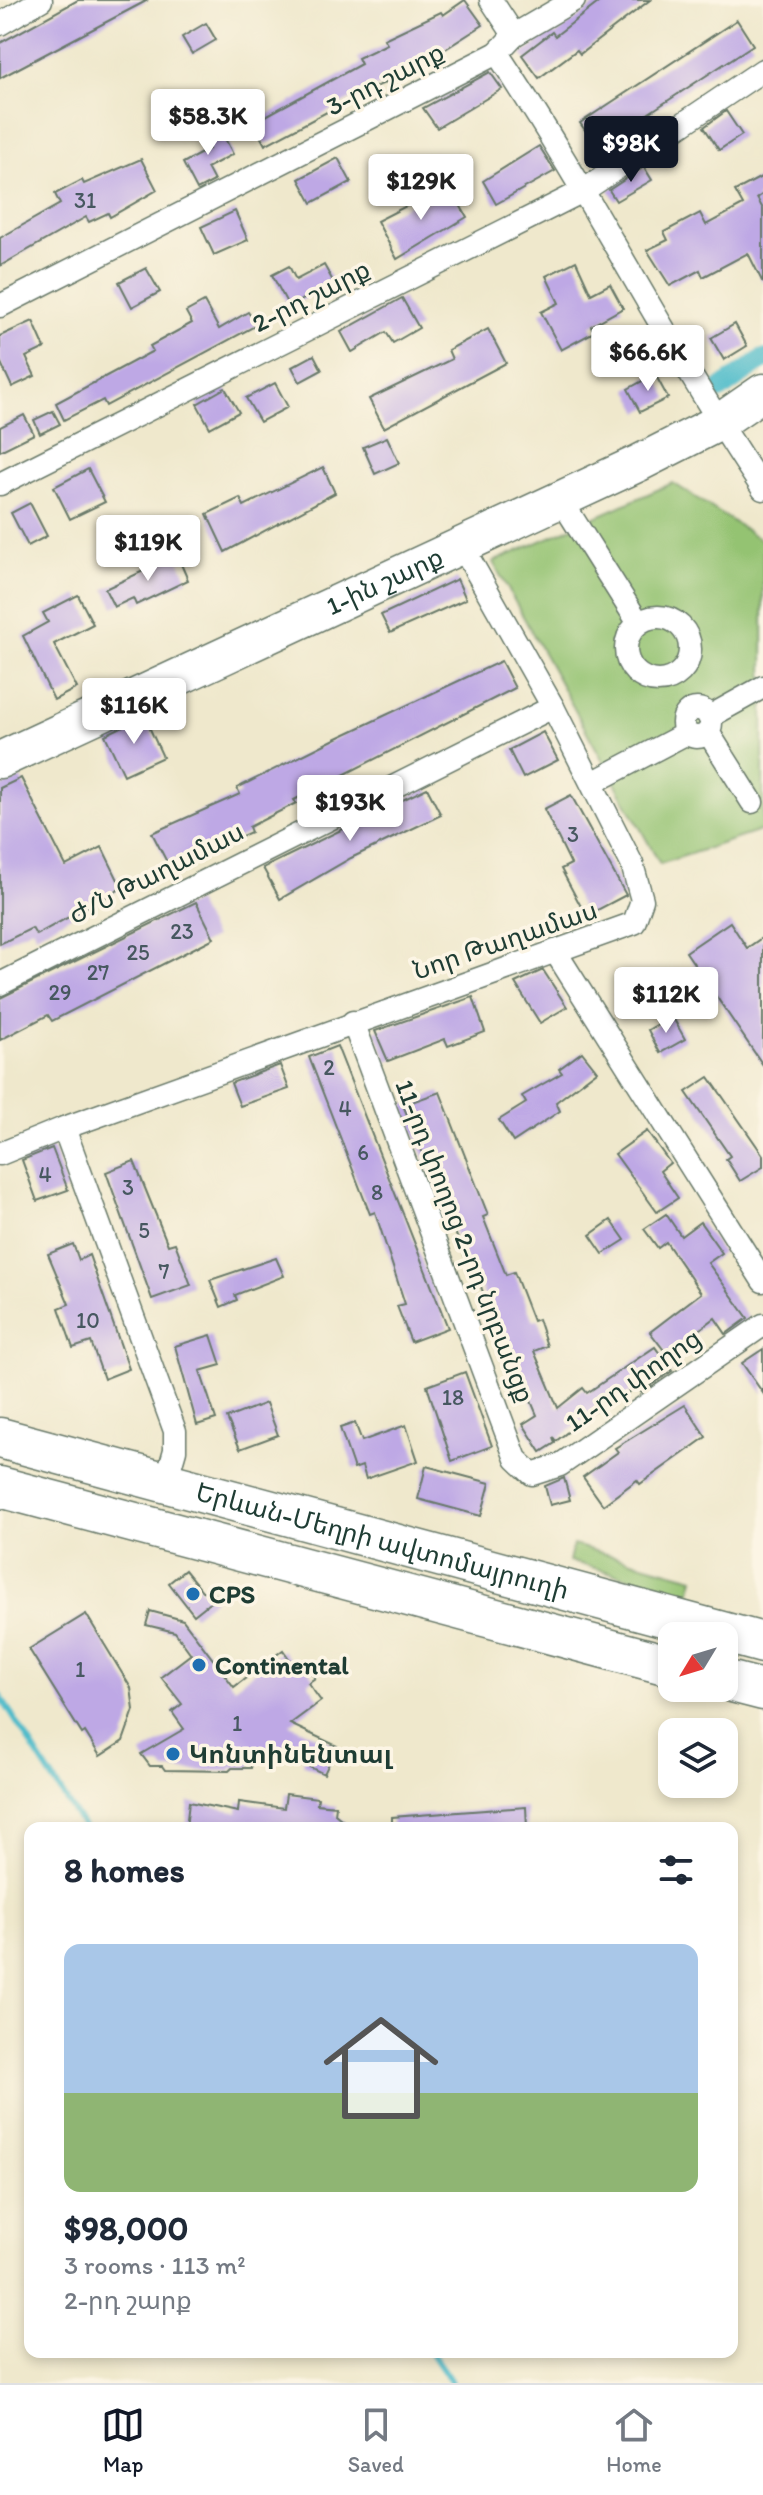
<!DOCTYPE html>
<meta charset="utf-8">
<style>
body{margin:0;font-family:Itim,"Noto Sans Armenian",sans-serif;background:#f6f6f7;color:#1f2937;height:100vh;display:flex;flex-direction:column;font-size:30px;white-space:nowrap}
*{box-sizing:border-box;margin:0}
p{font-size:26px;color:#747a83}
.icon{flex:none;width:44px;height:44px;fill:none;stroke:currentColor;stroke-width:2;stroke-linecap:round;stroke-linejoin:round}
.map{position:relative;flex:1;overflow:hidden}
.drawer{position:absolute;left:24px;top:1822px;width:714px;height:536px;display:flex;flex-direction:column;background:#fff;border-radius:16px;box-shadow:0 4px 12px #0003}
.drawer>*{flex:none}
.needle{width:52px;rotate:232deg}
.buttons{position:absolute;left:658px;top:1622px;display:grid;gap:16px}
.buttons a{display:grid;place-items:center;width:80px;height:80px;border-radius:16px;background:#fff;box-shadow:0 4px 12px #0003;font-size:40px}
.price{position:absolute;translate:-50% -68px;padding:0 18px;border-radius:8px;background:#fff;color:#222;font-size:26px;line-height:52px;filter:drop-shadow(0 2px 4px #0008)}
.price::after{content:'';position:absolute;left:50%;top:48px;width:24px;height:18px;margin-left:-12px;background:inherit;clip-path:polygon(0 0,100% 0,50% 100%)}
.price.current{background:#111827;color:#fff}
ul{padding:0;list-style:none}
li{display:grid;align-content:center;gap:16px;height:424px;padding:0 40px}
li+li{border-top:2px solid #e0e1e3}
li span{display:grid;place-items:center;height:248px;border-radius:16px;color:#555}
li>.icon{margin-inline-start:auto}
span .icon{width:144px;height:144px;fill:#fffc;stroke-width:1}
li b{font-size:34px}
h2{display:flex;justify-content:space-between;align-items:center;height:96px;padding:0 40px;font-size:34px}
.tabs{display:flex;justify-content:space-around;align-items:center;height:112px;border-top:2px solid #e0e1e3;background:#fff;font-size:22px;color:#747a83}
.tabs a{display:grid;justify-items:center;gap:4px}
.tabs .current{color:#111827}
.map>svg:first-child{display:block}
.green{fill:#94c372;stroke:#5a8053;stroke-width:2}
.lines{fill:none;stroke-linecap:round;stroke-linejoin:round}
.stream{stroke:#50bcca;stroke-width:6}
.canal{stroke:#50bcca;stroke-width:20}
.building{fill:#bea8e5}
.street-casing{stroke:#687969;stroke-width:25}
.primary-casing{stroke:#687969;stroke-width:39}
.highway-casing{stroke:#687969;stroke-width:43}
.street{stroke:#fff;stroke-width:22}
.primary{stroke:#fff;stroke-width:36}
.highway{stroke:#fff;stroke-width:40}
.poi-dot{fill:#1f6fb2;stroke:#fcf5e5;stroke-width:3}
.labels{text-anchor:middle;stroke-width:7;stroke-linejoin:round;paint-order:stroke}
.number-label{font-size:22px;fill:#475860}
.street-label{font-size:26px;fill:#1f3d34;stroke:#fcf5e5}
.poi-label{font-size:26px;font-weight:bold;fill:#1f3d34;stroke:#fcf5e5;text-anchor:start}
</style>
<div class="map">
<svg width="763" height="2383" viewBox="0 0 763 2383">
<rect width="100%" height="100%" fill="#fcf5e5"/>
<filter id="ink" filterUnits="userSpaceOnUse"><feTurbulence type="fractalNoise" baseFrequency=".0125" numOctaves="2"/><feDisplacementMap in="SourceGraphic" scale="16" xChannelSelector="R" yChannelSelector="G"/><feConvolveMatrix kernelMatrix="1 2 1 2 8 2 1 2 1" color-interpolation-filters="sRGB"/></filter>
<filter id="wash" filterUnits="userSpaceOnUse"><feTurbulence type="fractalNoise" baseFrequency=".006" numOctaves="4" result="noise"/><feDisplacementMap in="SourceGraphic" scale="32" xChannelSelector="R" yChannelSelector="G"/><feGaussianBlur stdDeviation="1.8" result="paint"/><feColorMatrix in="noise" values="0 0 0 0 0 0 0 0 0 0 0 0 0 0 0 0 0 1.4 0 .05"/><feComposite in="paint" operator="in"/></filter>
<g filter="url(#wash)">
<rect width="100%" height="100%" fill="#efe8cc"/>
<g class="green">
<polygon points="673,483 763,541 763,830 660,864 493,562"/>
<polygon points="573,1545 694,1578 690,1594 569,1561"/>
</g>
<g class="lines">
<g class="stream">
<polyline points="0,1696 84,1828"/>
<polyline points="431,2352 452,2383"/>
</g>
<polyline class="canal" points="719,390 763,359"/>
</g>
<g id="blocks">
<g class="building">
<polygon points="78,0 148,0 0,78 0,43"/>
<polygon points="465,0 483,25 436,55 390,75 393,80 372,88 265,145 253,123 361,64 358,58 387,44 384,39 441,12 443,15"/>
<polygon points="602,0 650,0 580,54 577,50 539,78 522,55 552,32 555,36"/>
<polygon points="737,20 753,45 597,147 580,123"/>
<polygon points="206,23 216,40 192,54 182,37"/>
<polygon points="490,72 502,89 437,128 423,108"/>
<polygon points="726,111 742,135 719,150 704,127"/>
<polygon points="217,123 233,154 207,168 214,181 197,190 183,163 209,149 199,132"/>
<polygon points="539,146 555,171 496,204 483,181"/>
<polygon points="338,158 351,182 312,203 299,179"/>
<polygon points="141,159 157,190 110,217 108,213 89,222 86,217 0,266 0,238 60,204 55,194 82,180 84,184"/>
<polygon points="644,167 652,180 616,201 609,190"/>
<polygon points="763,176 763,194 757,198 763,209 763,283 748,253 703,277 700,270 670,286 647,250 668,240 664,232 700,213 706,225 743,205 735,191"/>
<polygon points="450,188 467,217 397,259 377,221 412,203 415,208"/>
<polygon points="235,211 248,240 214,255 201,227"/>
<polygon points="576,261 591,294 610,284 623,308 591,326 594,332 561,350 541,312 559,303 546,276"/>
<polygon points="324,265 334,283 289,307 272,275 289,266 296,280"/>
<polygon points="146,268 160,292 132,307 119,282"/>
<polygon points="402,298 419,328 393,343 386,332 352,352 341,332"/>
<polygon points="204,302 219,329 248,312 257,325 106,406 103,400 64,420 56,403 153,351 150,346 192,323 186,312"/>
<polygon points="33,321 45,348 26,357 35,376 12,387 0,361 0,336"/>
<polygon points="735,324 747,346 724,360 711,338"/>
<polygon points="488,329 506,363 384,428 369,399 452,359 448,350"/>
<polygon points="314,355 322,370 300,382 292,367"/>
<polygon points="655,374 668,398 640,412 628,389"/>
<polygon points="275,383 288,407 260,422 246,398"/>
<polygon points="225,388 239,412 210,428 197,404"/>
<polygon points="53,411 60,424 40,434 34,420"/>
<polygon points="24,415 34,434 0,451 0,427"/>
<polygon points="387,437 399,463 375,474 363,447"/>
<polygon points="323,467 335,493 225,552 207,514 240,498 244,506"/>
<polygon points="88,469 105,502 70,519 54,487"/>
<polygon points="30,503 47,536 28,546 11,513"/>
<polygon points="177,555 188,580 136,605 133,598 114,607 105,589"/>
<polygon points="457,579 466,599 390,633 381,615"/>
<polygon points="78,595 93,624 54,644 77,688 54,700 23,636 48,622 43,613"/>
<polygon points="501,661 515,688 294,800 296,803 249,827 251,832 170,868 152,833 240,794 237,788 335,739"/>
<polygon points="144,716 163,757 124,775 105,735"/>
<polygon points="543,732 558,760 523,778 509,750"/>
<polygon points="21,778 66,866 102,847 122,888 36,935 32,928 0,944 0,788"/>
<polygon points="427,788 441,815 351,858 280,899 263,868"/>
<polygon points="571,795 626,895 586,916 561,869 571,864 544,809"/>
<polygon points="196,902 214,938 52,1021 48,1015 0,1040 0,998"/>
<polygon points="730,922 747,948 763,937 763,1065 686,952"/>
<polygon points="543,970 567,1007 540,1023 515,983"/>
<polygon points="473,997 485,1032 448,1046 445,1039 388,1061 375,1031"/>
<polygon points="672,1016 685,1039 660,1053 648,1030"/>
<polygon points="337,1046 448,1328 411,1342 397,1306 405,1304 375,1212 370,1214 309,1057"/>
<polygon points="582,1052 597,1071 556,1102 560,1111 513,1142 499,1120 526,1103 522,1096 562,1073 559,1069"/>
<polygon points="280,1065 289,1089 240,1106 231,1083"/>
<polygon points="709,1077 763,1155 763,1167 740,1181 726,1159 730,1156 686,1092"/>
<polygon points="440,1092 488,1215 483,1217 506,1275 514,1272 533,1321 538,1319 547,1346 534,1351 558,1408 583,1388 587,1393 655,1347 672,1371 641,1392 637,1386 618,1401 614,1396 556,1441 553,1437 555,1443 541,1452 523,1424 537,1415 513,1359 508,1361 472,1262 468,1264 403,1105"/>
<polygon points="647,1131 670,1163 660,1171 678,1198 657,1212 615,1154"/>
<polygon points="52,1148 68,1190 37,1201 22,1160"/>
<polygon points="134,1161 168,1245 175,1243 191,1285 152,1299 106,1172"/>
<polygon points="666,1214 681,1236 700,1222 722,1253 708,1263 748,1318 726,1334 715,1318 667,1354 650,1332 701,1293 666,1242 658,1248 644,1229"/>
<polygon points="611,1220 625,1240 603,1254 590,1235"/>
<polygon points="73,1244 79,1260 89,1255 129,1369 104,1379 91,1342 73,1348 59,1308 69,1304 48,1254"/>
<polygon points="276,1258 284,1276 235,1295 237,1300 221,1307 210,1280"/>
<polygon points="211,1335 221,1365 200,1371 216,1419 197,1425 175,1346"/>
<polygon points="763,1349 763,1393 742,1363"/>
<polygon points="465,1372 492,1446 452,1461 427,1386"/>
<polygon points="266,1403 278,1435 240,1449 227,1418"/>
<polygon points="685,1405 706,1437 640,1484 637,1480 603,1505 583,1477 618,1452 615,1448"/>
<polygon points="355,1423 362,1441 406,1425 418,1461 366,1479 362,1466 354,1469 340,1428"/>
<polygon points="426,1466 490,1483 481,1516 418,1499"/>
<polygon points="564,1478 570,1500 550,1505 545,1486"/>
<polygon points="185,1570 202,1591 218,1596 194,1615 169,1583"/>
<polygon points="150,1611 183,1620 234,1687 283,1650 295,1667 302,1662 315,1678 308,1683 321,1701 290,1724 337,1746 324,1774 303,1764 305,1757 251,1754 251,1768 232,1768 229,1771 165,1770 162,1766 150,1766 141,1754 184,1729 172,1712 182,1704 161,1677 191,1654 175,1632 146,1625"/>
<polygon points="86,1614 131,1688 134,1710 123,1741 100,1756 85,1732 82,1734 29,1649"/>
<polygon points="286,1794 318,1798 317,1804 336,1806 335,1814 352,1828 186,1828 189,1802 238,1812 239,1802 284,1808"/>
<polygon points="526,1807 527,1828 392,1828 392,1817"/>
</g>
</g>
</g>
<g filter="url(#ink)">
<use href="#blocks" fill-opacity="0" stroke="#687969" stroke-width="2"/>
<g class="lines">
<defs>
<g id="street">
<polyline points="491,0 514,35"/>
<polyline points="0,24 41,0"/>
<path d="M497,53C592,195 668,348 763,489"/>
<polyline points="0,306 497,53 514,35 574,0"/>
<polyline points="0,484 583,191 763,70"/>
<polyline points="561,500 638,622"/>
<circle cx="658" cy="649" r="32"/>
<circle cx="697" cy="723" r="14"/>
<polyline points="709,717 763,687"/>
<polyline points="708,732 752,802"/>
<polyline points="592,783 687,733"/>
<polyline points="555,951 763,1281"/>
<polyline points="0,984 553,707"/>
<polyline points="353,1022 516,1459 532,1474 560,1465 763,1325"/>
<polyline points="64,1128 175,1431 175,1450 166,1481"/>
<polyline points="0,1154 64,1128 634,923 642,900 632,864 553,707 463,548"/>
</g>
<g id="primary">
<path id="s1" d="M0,760L639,463L718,423L763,392"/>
</g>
<g id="highway">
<path id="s2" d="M0,1438L763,1643"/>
<polyline points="0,1487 672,1666"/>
<polyline points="724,1680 763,1690"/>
</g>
</defs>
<use href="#street" class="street-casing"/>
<use href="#primary" class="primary-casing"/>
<use href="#highway" class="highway-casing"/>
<use href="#street" class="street"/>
<use href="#primary" class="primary"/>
<use href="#highway" class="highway"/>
</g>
</g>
<g class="poi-dot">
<circle cx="193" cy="1594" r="8"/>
<circle cx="199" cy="1665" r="8"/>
<circle cx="173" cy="1754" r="8"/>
</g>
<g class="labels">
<g class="number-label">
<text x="85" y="208">31</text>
<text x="573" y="842">3</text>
<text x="182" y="939">23</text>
<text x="138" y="960">25</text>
<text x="98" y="980">27</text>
<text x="60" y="1000">29</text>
<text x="329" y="1075">2</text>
<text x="345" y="1116">4</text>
<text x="363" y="1160">6</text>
<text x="45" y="1182">4</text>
<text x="128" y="1195">3</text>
<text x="377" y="1200">8</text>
<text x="144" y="1238">5</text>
<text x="164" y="1279">7</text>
<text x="88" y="1328">10</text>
<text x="453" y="1405">18</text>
<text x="80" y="1677">1</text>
<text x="237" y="1731">1</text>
</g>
<g class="street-label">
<text transform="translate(385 79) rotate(-27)" y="9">3-րդ շարք</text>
<text transform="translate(311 296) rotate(-27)" y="9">2-րդ շարք</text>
<text dy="9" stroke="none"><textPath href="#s1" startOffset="424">1-ին շարք</textPath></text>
<text transform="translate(156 873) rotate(-27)" y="9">Ժ/Ն Թաղամաս</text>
<text transform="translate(505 940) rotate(-19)" y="9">Նոր Թաղամաս</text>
<text transform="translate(465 1241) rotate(69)" y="9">11-րդ փողոց 2-րդ նրբանցք</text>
<text transform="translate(633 1380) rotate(-35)" y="9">11-րդ փողոց</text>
<text dy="9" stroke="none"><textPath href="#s2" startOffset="396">Երևան-Մեղրի ավտոմայրուղի</textPath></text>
</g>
<g class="poi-label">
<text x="209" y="1603">CPS</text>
<text x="215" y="1674">Continental</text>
<text x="189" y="1763">Կոնտինենտալ</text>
</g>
</g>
</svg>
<div class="buttons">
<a><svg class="needle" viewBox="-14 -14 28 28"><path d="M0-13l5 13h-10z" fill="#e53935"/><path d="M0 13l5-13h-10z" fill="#747a83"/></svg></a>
<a><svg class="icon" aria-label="layers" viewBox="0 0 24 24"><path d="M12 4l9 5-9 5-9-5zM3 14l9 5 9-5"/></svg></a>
</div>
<b class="price" style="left:208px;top:157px">$58.3K</b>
<b class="price current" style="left:631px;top:184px">$98K</b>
<b class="price" style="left:421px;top:222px">$129K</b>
<b class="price" style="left:648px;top:393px">$66.6K</b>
<b class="price" style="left:148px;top:583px">$119K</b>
<b class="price" style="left:134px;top:746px">$116K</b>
<b class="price" style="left:350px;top:843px">$193K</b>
<b class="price" style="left:666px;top:1035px">$112K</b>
<section class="drawer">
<h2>8 homes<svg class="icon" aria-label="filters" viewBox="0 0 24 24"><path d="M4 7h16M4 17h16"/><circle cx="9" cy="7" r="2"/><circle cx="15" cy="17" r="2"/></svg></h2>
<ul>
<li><span style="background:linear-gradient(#a9c7e8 60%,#8fb573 0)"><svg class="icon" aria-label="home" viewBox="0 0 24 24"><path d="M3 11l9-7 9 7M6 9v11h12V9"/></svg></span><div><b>$98,000</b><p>3 rooms · 113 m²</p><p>2-րդ շարք</p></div></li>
</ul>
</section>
</div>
<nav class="tabs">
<a class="current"><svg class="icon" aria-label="map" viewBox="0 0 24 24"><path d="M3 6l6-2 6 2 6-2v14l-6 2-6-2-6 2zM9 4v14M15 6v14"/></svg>Map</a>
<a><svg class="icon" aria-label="saved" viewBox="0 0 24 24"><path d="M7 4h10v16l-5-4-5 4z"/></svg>Saved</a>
<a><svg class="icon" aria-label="home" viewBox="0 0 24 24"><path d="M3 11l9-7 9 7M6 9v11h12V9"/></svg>Home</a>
</nav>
